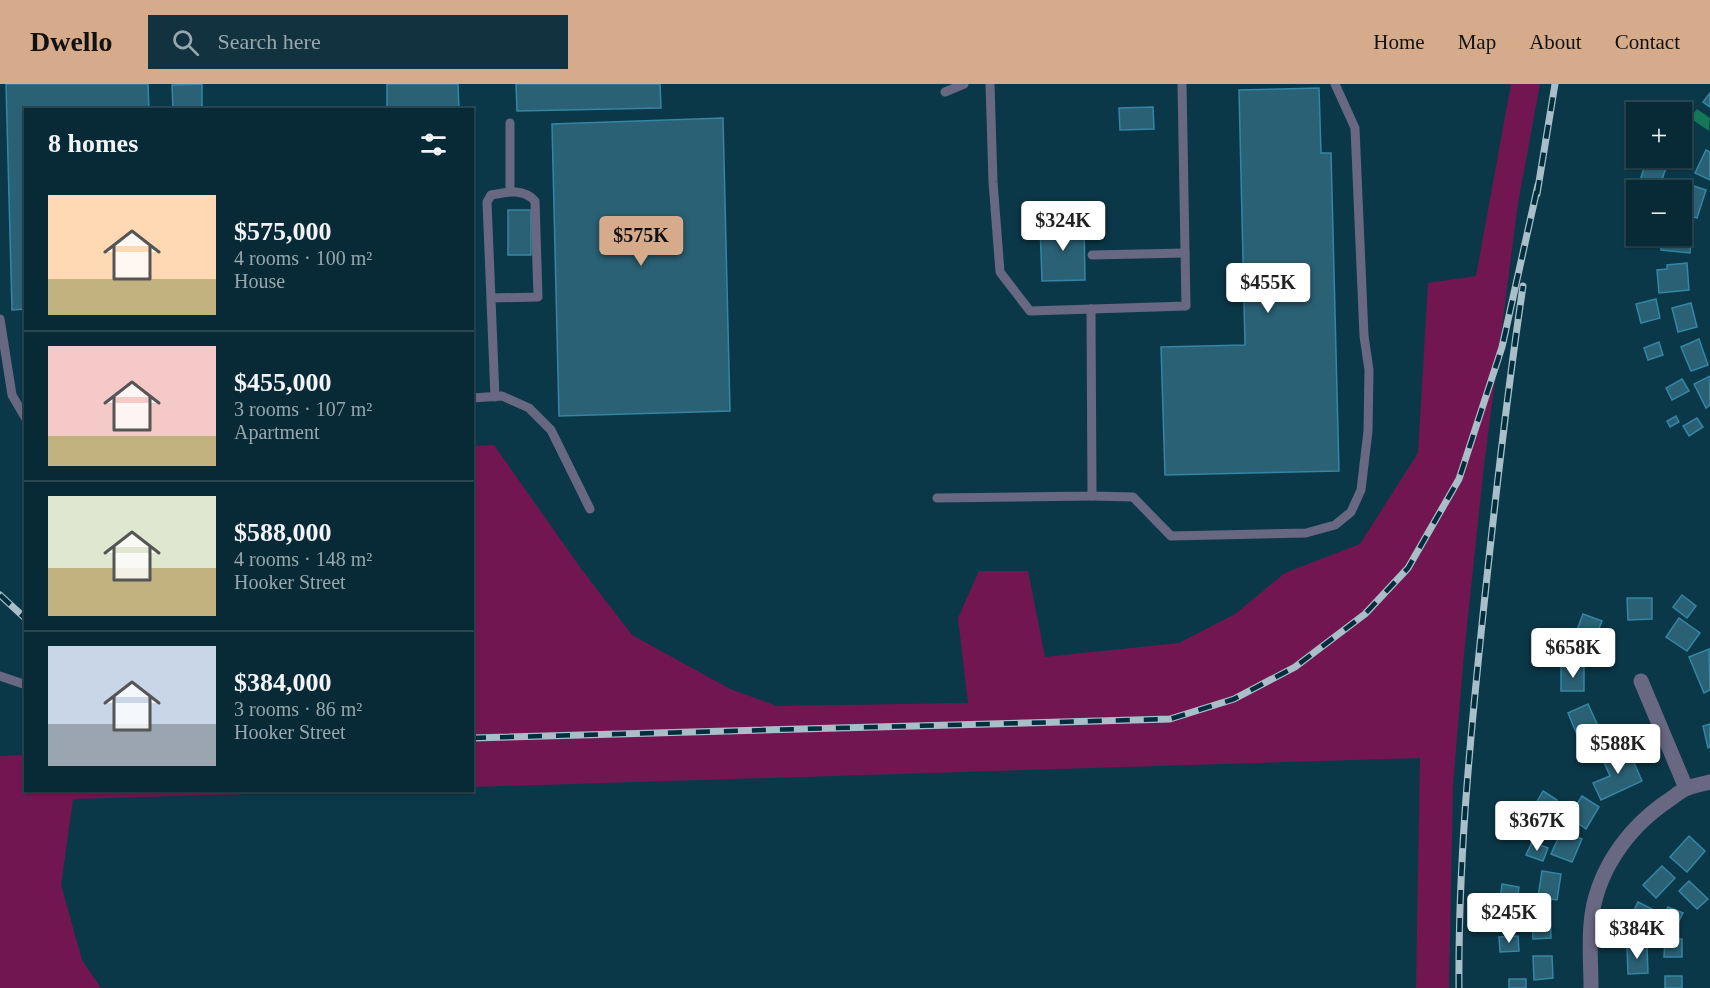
<!DOCTYPE html>
<meta charset="utf-8">
<style>
body{margin:0;font-family:Georgia,serif;background:#11323e;color:#f1f3f6;height:100vh;display:flex;flex-direction:column;font-size:22px;white-space:nowrap}
*{box-sizing:border-box;margin:0}
p{font-size:20px;color:#98a7ad}
.icon{flex:none;width:33px;height:33px;fill:none;stroke:currentColor;stroke-width:2;stroke-linecap:round;stroke-linejoin:round}
.map{position:relative;flex:1;overflow:hidden}
.sheet{position:absolute;left:24px;top:24px;width:450px;height:684px;display:flex;flex-direction:column;background:#082a36;border-radius:0px;box-shadow:0 2px 4px #0004,0 0 0 2px #294651}
.sheet>*{flex:none}
.controls{position:absolute;left:1626px;top:18px;display:grid;gap:12px}
.controls a{display:grid;place-items:center;width:66px;height:66px;border-radius:0px;background:#082a36;box-shadow:0 2px 4px #0004,0 0 0 2px #294651;font-size:30px}
.price{position:absolute;translate:-50% -51px;padding:0 14px;border-radius:6px;background:#fff;color:#222;font-size:20px;line-height:39px;filter:drop-shadow(0 2px 3px #0008)}
.price::after{content:'';position:absolute;left:50%;top:36px;width:18px;height:14px;margin-left:-9px;background:inherit;clip-path:polygon(0 0,100% 0,50% 100%)}
.price.selected{background:#d6ab8b;color:#111}
ul{padding:0;list-style:none}
li{display:flex;align-items:center;gap:18px;height:150px;padding:0 24px}
li+li{border-top:2px solid #294651}
li span{display:grid;place-items:center;flex:none;width:168px;height:120px;border-radius:0px;color:#555}
li>.icon{margin-inline-start:auto}
span .icon{width:72px;height:72px;fill:#fffc;stroke-width:1}
li b{font-size:26px}
h2{display:flex;justify-content:space-between;align-items:center;height:72px;padding:0 24px;font-size:26px}
header{display:flex;align-items:center;gap:36px;box-sizing:border-box;height:84px;padding:0 30px;background:#d6ab8b;color:#111}
header strong{font-size:28px}
nav{display:flex;gap:33px;margin-inline-start:auto;font-size:21px}
.search{width:420px;height:54px;background:#11323e;display:flex;align-items:center;gap:15px;box-sizing:border-box;padding:0 21px;border-radius:0px;color:#98a7ad;font-size:22px}
.map>svg:first-child{display:block}
.green{fill:#721652}
.water{fill:#137758}
.building{fill:#2a6175;stroke:#3486a4;stroke-width:1.5}
.lines{fill:none;stroke-linecap:round;stroke-linejoin:round}
.lane{stroke:#696882;stroke-width:9}
.street{stroke:#696882;stroke-width:15}
.rail-casing{stroke:#a8bfc9;stroke-width:7}
.rail{stroke:#002e3d;stroke-width:4.5;stroke-dasharray:14;stroke-linecap:butt}
</style>
<header>
<strong>Dwello</strong>
<div class="search"><svg class="icon" aria-label="search" viewBox="0 0 24 24"><circle cx="10" cy="10" r="6"/><path d="M15 15l6 6"/></svg>Search here</div>
<nav><a>Home</a><a>Map</a><a>About</a><a>Contact</a></nav>
</header>
<div class="map">
<svg width="1710" height="904" viewBox="0 0 1710 904">
<rect width="100%" height="100%" fill="#0b3848"/>
<g class="green">
<polygon points="1511,0 1540,0 1518,119 1484,381 1464,570 1453,701 1449,904 1416,904 1420,674 473,703 473,362 494,361 582,486 632,551 730,605 777,622 968,619 958,534 979,487 1028,487 1045,573 1179,559 1235,530 1285,489 1360,460 1418,369 1428,199 1476,192"/>
<polygon points="25,671 26,706 357,707 73,715 61,801 82,876 101,904 0,904 0,672"/>
</g>
<polygon class="water" points="1697,25 1710,34 1709,47 1690,34"/>
<g class="building">
<polygon points="6,0 148,0 149,26 26,26 26,225 12,226"/>
<polygon points="202,0 202,26 173,26 172,1"/>
<polygon points="387,0 458,0 459,26 387,26"/>
<polygon points="516,0 660,0 661,24 517,27"/>
<polygon points="1319,4 1321,69 1331,69 1339,387 1165,391 1161,263 1245,261 1239,6"/>
<polygon points="1710,9 1710,23 1703,18"/>
<polygon points="1153,23 1154,45 1120,46 1119,24"/>
<polygon points="723,34 730,327 559,332 552,40"/>
<polygon points="1682,42 1691,47 1682,64"/>
<polygon points="1706,66 1710,68 1710,96 1695,89"/>
<polygon points="1646,77 1666,84 1659,104 1640,97"/>
<polygon points="1676,96 1706,106 1697,134 1682,129 1682,106 1672,106"/>
<polygon points="1628,125 1636,126 1636,144 1626,143"/>
<rect x="508" y="126" width="23" height="45"/>
<polygon points="1084,139 1085,196 1042,197 1040,140"/>
<polygon points="1682,142 1692,144 1690,169 1661,166 1661,163 1651,162 1652,152 1682,152"/>
<polygon points="1687,179 1689,206 1659,209 1657,186 1667,185 1667,181"/>
<polygon points="1656,215 1660,234 1641,239 1636,220"/>
<polygon points="1691,219 1697,243 1678,248 1672,224"/>
<polygon points="24,246 26,246 26,293 25,293"/>
<polygon points="1699,255 1708,281 1691,287 1681,263"/>
<polygon points="1659,258 1663,271 1648,276 1644,264"/>
<polygon points="1710,292 1710,321 1706,324 1694,300"/>
<polygon points="1682,295 1689,307 1672,316 1666,304"/>
<polygon points="1676,332 1679,338 1670,343 1667,337"/>
<polygon points="1697,334 1703,343 1689,352 1683,342"/>
<polygon points="1682,511 1696,522 1687,534 1673,523"/>
<polygon points="1627,514 1652,514 1652,535 1628,536"/>
<polygon points="1583,530 1602,537 1587,574 1569,567"/>
<polygon points="1679,534 1700,549 1687,567 1666,553"/>
<polygon points="1709,565 1710,606 1704,609 1689,573"/>
<rect x="1561" y="582" width="23" height="25"/>
<polygon points="1588,620 1599,644 1578,653 1568,629"/>
<polygon points="1710,640 1710,663 1708,664 1703,642"/>
<polygon points="1628,665 1642,697 1601,716 1593,699 1610,692 1603,676"/>
<polygon points="1543,707 1557,716 1548,730 1535,721"/>
<polygon points="1582,712 1599,723 1586,745 1569,733"/>
<polygon points="1562,746 1582,755 1572,778 1551,770"/>
<polygon points="1689,752 1705,767 1687,788 1670,773"/>
<polygon points="1532,758 1548,764 1543,777 1526,771"/>
<polygon points="1662,782 1675,794 1656,814 1643,801"/>
<polygon points="1542,787 1561,790 1557,816 1538,813"/>
<polygon points="1689,797 1708,815 1697,825 1679,807"/>
<polygon points="1502,800 1519,803 1517,818 1500,815"/>
<polygon points="1638,818 1656,827 1645,851 1626,842"/>
<polygon points="1668,823 1683,829 1678,839 1663,833"/>
<polygon points="1532,829 1550,829 1551,854 1533,855"/>
<polygon points="1518,852 1519,867 1500,868 1499,853"/>
<polygon points="1665,855 1682,855 1682,873 1664,873"/>
<polygon points="1647,862 1648,889 1628,890 1627,863"/>
<polygon points="1533,872 1552,872 1553,894 1534,896"/>
<rect x="1665" y="892" width="17" height="12"/>
<rect x="1509" y="895" width="17" height="9"/>
</g>
<g class="lines">
<g class="lane">
<polyline points="990,0 993,98 1000,188 1030,227 1186,222 1182,0"/>
<polyline points="945,8 964,0"/>
<polyline points="510,39 510,107"/>
<polyline points="1092,171 1185,169"/>
<path d="M491,214L538,213L535,117C523,104 507,108 491,111L487,118L495,313"/>
<polyline points="0,235 12,311 26,335"/>
<polyline points="472,314 502,312 529,324 551,346 590,425"/>
<polyline points="1092,412 1133,413 1171,452 1306,449 1335,441 1351,428 1361,406 1368,347 1369,286 1364,252 1355,44 1335,0"/>
<polyline points="937,414 1092,412 1091,225"/>
<polyline points="0,592 26,601"/>
</g>
<g class="street">
<polyline points="1641,597 1686,704"/>
<path d="M1591,904C1591,883 1589,861 1591,840C1595,789 1627,744 1669,716C1675,712 1681,706 1688,704C1695,701 1703,700 1710,698"/>
</g>
<defs>
<g id="rail">
<polyline points="1537,110 1555,0"/>
<polyline points="0,511 26,535"/>
<polyline points="472,654 1170,635 1234,615 1295,583 1365,530 1408,484 1459,395 1502,263 1538,101"/>
<path d="M1459,904C1458,785 1469,667 1481,550C1493,433 1506,317 1523,202"/>
</g>
</defs>
<use href="#rail" class="rail-casing"/>
<use href="#rail" class="rail"/>
</g>
</svg>
<div class="controls">
<a>+</a>
<a>−</a>
</div>
<b class="price" style="left:1063px;top:168px">$324K</b>
<b class="price selected" style="left:641px;top:183px">$575K</b>
<b class="price" style="left:1268px;top:230px">$455K</b>
<b class="price" style="left:1573px;top:595px">$658K</b>
<b class="price" style="left:1618px;top:691px">$588K</b>
<b class="price" style="left:1537px;top:768px">$367K</b>
<b class="price" style="left:1509px;top:860px">$245K</b>
<b class="price" style="left:1637px;top:876px">$384K</b>
<section class="sheet">
<h2>8 homes<svg class="icon" aria-label="filters" viewBox="0 0 24 24"><path d="M4 7h16M4 17h16"/><circle cx="9" cy="7" r="2"/><circle cx="15" cy="17" r="2"/></svg></h2>
<ul>
<li><span style="background:linear-gradient(#ffd9b3 70%,#c2b280 0)"><svg class="icon" aria-label="home" viewBox="0 0 24 24"><path d="M3 11l9-7 9 7M6 9v11h12V9"/></svg></span><div><b>$575,000</b><p>4 rooms · 100 m²</p><p>House</p></div></li>
<li><span style="background:linear-gradient(#f6c9c9 75%,#c2b280 0)"><svg class="icon" aria-label="home" viewBox="0 0 24 24"><path d="M3 11l9-7 9 7M6 9v11h12V9"/></svg></span><div><b>$455,000</b><p>3 rooms · 107 m²</p><p>Apartment</p></div></li>
<li><span style="background:linear-gradient(#dfe7d0 60%,#c2b280 0)"><svg class="icon" aria-label="home" viewBox="0 0 24 24"><path d="M3 11l9-7 9 7M6 9v11h12V9"/></svg></span><div><b>$588,000</b><p>4 rooms · 148 m²</p><p>Hooker Street</p></div></li>
<li><span style="background:linear-gradient(#c9d6e8 65%,#9aa5b1 0)"><svg class="icon" aria-label="home" viewBox="0 0 24 24"><path d="M3 11l9-7 9 7M6 9v11h12V9"/></svg></span><div><b>$384,000</b><p>3 rooms · 86 m²</p><p>Hooker Street</p></div></li>
</ul>
</section>
</div>
